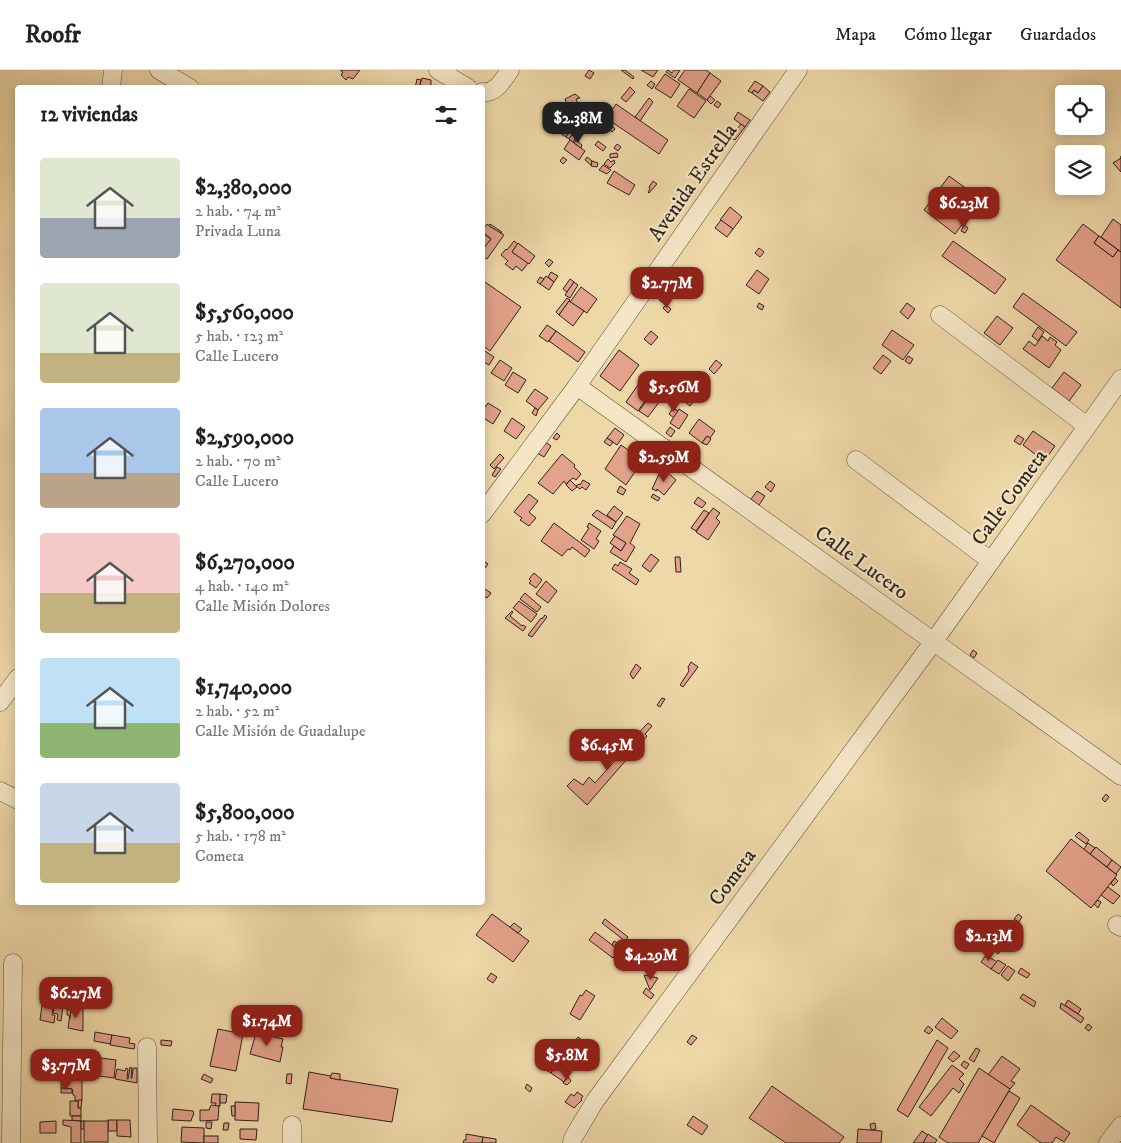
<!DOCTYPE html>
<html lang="es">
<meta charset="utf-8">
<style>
body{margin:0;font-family:"IM FELL DW Pica",serif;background:#f2f2f2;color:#222;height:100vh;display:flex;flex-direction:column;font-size:19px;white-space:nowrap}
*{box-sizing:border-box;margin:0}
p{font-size:16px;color:#767676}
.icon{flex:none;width:28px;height:28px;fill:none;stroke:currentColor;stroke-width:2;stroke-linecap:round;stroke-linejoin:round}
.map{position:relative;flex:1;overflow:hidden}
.side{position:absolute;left:15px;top:15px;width:470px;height:820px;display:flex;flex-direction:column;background:#fff;border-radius:5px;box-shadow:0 2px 12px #0003}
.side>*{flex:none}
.fabs{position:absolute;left:1055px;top:15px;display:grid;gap:10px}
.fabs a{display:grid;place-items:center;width:50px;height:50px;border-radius:5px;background:#fff;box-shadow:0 2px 12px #0003;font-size:25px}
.price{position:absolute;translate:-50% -42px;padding:0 11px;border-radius:10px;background:#8f2418;color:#fff;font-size:16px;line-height:32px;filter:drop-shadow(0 1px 2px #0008)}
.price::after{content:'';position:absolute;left:50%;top:30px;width:15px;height:11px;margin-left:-8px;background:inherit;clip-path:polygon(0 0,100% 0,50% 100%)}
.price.active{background:#222;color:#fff}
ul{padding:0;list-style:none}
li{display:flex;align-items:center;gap:15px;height:125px;padding:0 25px}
li span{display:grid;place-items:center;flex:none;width:140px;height:100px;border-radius:5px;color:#555}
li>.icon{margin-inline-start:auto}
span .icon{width:60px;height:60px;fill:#fffc;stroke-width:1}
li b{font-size:21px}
h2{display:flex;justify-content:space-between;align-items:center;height:60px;padding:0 25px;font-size:21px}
header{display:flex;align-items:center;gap:30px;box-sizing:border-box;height:70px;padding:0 25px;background:#fff;border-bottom:1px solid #e0e0e0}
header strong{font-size:24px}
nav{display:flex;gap:28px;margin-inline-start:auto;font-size:18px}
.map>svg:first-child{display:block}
.building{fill:#e3a28b;stroke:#2d231c}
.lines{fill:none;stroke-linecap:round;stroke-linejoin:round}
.minor-casing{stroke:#5e503f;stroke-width:19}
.minor{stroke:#f5e6c6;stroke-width:18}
.labels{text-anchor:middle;stroke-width:4.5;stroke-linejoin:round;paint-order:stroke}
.street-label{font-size:21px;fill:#2d231c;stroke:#f5e6c6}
</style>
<header>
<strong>Roofr</strong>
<nav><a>Mapa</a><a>Cómo llegar</a><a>Guardados</a></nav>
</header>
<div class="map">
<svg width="1121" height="1073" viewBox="0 0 1121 1073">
<rect width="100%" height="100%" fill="#efd8a8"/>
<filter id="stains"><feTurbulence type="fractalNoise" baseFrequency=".004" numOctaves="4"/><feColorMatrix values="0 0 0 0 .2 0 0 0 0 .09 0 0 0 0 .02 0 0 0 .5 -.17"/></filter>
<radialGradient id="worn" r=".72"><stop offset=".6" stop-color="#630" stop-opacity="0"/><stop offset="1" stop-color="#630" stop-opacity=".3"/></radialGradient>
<g class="building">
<polygon points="340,0 360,0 353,9 348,7 346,10 341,5 343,2"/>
<polygon points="589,0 594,3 590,9 585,6"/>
<polygon points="621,0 625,0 634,7 633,9"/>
<polygon points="641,0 658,0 653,7"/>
<polygon points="668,0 672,3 674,0 680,0 675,8 666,2"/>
<polygon points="685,0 706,0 710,3 697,23 678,10"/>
<polygon points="710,3 721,11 707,30 697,23"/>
<polygon points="665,4 680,14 671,28 655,18"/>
<polygon points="422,8 431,10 431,18 419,18"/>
<polygon points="417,9 421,10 419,18 415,18"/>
<polygon points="651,11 655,14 652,19 647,15"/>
<polygon points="755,11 763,16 758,23 754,20 752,23 748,21"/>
<polygon points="763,16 770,22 763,31 752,23 754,20 758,23"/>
<polygon points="630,17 635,22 626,32 621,28"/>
<polygon points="689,19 706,31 694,48 677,36"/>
<polygon points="575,24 580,28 576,29 579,35 570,42 565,29"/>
<polygon points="710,26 715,30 711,34 707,30"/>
<polygon points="649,28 653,32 640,51 635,47"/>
<polygon points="717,31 721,34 718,38 714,35"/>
<polygon points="616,34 668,70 659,84 603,46 610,38 612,40"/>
<polygon points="589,37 597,43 594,47 586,41"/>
<polygon points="738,42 750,50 745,57 734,49"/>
<polygon points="610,53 615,59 612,62 606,56"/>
<polygon points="562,54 567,59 566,60 569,62 566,67 557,61"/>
<polygon points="741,54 745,57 735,70 730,68"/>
<polygon points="572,57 576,59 569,69 566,67"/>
<polygon points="572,65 576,67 573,72 569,69"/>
<polygon points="570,70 585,81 579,90 564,79"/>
<polygon points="576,70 582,75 581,78 574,73"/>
<polygon points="598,71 606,77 603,81 595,75"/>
<polygon points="617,74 621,77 618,81 614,78"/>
<polygon points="617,83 618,87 610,88 610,84"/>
<polygon points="1121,86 1121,102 1113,93 1121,88"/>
<polygon points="563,87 567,90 563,94 560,91"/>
<polygon points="587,87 592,91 591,95 585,90"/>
<polygon points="608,89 611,92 614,90 615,93 610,98 604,94"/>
<polygon points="592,91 598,93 597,97 591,96"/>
<polygon points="603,95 611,100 607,104 599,100"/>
<polygon points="614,101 635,115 629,125 607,113"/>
<polygon points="949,106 981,129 955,164 924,140"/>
<polygon points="653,111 657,114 649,123 648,122 650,119 649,117"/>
<polygon points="730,137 742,147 733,159 720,150"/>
<polygon points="1113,149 1121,155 1121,182 1101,167"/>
<polygon points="721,150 733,159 727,167 715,158"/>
<polygon points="487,154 504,165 487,189 482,186 482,180 491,169 482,161"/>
<polygon points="490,154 502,162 501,163 489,156"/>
<polygon points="1083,154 1099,166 1094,173 1113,187 1118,180 1121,182 1121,238 1056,190"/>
<polygon points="964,155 968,158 965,163 961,161"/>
<polygon points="482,163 491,169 482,180"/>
<polygon points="1099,166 1118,180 1113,187 1094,173"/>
<polygon points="514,171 518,174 512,182 528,193 522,201 516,196 513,200 505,194 508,191 501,185 506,179 507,180"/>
<polygon points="953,171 1006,209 995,224 942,186"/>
<polygon points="518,173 535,186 529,194 512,182"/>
<polygon points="759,178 764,182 760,187 755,183"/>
<polygon points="549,189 553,192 549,197 545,193"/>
<polygon points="757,200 769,209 759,224 746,215"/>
<polygon points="551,202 558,206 554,212 548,207"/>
<polygon points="546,206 554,212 549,220 540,214"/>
<polygon points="540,207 544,209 540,214 537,212"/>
<polygon points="570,209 574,212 567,222 563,219"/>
<polygon points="482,210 521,237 490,281 482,275"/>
<polygon points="574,212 578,215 570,228 565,225"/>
<polygon points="581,217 597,229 587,243 570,232"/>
<polygon points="1023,223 1077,262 1066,276 1013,237"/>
<polygon points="661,227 667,231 665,234 659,230"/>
<polygon points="567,228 570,230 559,245 556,242"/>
<polygon points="569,231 584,241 573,256 559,245"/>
<polygon points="759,233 764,236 762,240 757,237"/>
<polygon points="907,233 915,239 908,249 900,242"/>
<polygon points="666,235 671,239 668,243 663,238"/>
<polygon points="997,246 1013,258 1000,275 984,263"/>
<polygon points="547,255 556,261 548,272 539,266"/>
<polygon points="1038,257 1044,262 1038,271 1032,266"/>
<polygon points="892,260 914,275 903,290 882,275"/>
<polygon points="556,261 585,282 578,292 549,271"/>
<polygon points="651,261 658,267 651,275 644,269"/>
<polygon points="1042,266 1048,271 1050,267 1057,272 1055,275 1061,280 1049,298 1023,279 1029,271 1035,276"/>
<polygon points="482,279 494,287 489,295 482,291"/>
<polygon points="619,280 639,295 620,321 600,306"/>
<polygon points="883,285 891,291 881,304 873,298"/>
<polygon points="908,286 913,289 910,294 905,291"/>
<polygon points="500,290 512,298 504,311 491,303"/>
<polygon points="716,290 722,295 714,304 709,299"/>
<polygon points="513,302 526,310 518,323 505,315"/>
<polygon points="1064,302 1081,315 1069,331 1052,318"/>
<polygon points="640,312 652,321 638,341 626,332"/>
<polygon points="700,318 704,319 699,329 694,326"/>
<polygon points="535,319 548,328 538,340 526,331"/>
<polygon points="653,322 662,328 648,347 639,341"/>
<polygon points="691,326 695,329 690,336 685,332"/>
<polygon points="488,333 501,341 493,354 482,347 482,341"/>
<polygon points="535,338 538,340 536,346 532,343"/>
<polygon points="673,338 678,341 674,348 669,344"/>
<polygon points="679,339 688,345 679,359 670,353"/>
<polygon points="512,348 525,357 516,369 504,361"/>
<polygon points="699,349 715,361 710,368 707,366 702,373 689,363"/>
<polygon points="670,357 675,361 671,367 666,363"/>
<polygon points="615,358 624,365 617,375 607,368"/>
<polygon points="1033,361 1055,376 1045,390 1043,390 1023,375"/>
<polygon points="557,363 560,366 557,370 553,368"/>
<polygon points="1018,365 1024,369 1020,375 1014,371"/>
<polygon points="707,366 711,369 707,375 702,373"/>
<polygon points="607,368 613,372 610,376 604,372"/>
<polygon points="545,372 551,376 544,387 537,383"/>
<polygon points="621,375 643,390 626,415 605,399"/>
<polygon points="500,384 504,388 494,399 490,395"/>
<polygon points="562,384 575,395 574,397 581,404 576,410 573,408 566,414 564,411 553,424 538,413"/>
<polygon points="497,397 501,399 495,407 492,405"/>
<polygon points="666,401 676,410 664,425 657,419 657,421 652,419 660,402 664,404"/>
<polygon points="570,410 577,417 572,421 566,415"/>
<polygon points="583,410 590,414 586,420 582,417 580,419 576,416 579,414 580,415"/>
<polygon points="770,411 775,415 771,422 765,417"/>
<polygon points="620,416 626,420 623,425 617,422"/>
<polygon points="757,421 765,426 759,435 751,429"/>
<polygon points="529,424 538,431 529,442 536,448 529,456 520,450 522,448 514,442"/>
<polygon points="653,424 660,428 658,431 651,427"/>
<polygon points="698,427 706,433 702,438 694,433"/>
<polygon points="614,436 623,443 616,452 607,445"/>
<polygon points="713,438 720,443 716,448 720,452 708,470 696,462"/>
<polygon points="597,440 616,452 612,459 592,445"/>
<polygon points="704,440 709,443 696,461 691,458"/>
<polygon points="627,446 640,454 630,473 635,477 626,492 610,482 614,476 621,481 626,473 613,465"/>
<polygon points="554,453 590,480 585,487 572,477 570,480 568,479 562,486 541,471"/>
<polygon points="589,453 601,461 596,469 599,471 594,479 581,470 589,458 587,457"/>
<polygon points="615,466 626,473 621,481 610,473"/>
<polygon points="651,484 659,490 650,502 642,496"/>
<polygon points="675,487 680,487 681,502 676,502"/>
<polygon points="482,490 488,494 482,502"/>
<polygon points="620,492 632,499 629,503 639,510 636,515 612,499 615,494 618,496"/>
<polygon points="534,503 542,510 536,518 529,513 531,511 529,509"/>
<polygon points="546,511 557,521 548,533 536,524"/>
<polygon points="482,517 491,523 487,528 482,525"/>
<polygon points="525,523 541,537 537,542 520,529"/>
<polygon points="519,531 537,544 531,552 513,538"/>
<polygon points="512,541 513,542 510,546 522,556 523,555 526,557 523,561 505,548"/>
<polygon points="545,545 547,547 532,567 528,565 541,548 542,549"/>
<polygon points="973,580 977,583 974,588 970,585"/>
<polygon points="691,592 698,597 683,617 680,615 689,601 688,597"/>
<polygon points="636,594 641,598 633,609 630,604"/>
<polygon points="662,628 665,629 660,637 657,635"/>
<polygon points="648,653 652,656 645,664 647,666 587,735 567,716 574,709 583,715 589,707 595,713 618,687 619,688 625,679 632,676 629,673"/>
<polygon points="1106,724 1109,727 1105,732 1102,729"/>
<polygon points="1079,762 1089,770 1086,774 1075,766"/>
<polygon points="1071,769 1117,805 1091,838 1046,801"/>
<polygon points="1088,773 1095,778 1090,784 1084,779"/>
<polygon points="1096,777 1112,790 1107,797 1090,784"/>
<polygon points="1112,790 1121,797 1116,804 1107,797"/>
<polygon points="1115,808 1118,811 1113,816 1111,813"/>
<polygon points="1108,817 1120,826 1113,834 1101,825"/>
<polygon points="1098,830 1101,832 1098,838 1094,834"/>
<polygon points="492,844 529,871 513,892 476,865"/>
<polygon points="1018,844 1022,847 1019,852 1014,849"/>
<polygon points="605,849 628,867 625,871 602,853"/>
<polygon points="514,853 522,859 518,863 510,857"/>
<polygon points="1002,860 1011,868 1006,875 996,867"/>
<polygon points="595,862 619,880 613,888 589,870"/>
<polygon points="995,869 1004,877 998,884 989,876"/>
<polygon points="614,871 622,876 619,880 612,875"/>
<polygon points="630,873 633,876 634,874 640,880 639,882 634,877 631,880 627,876"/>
<polygon points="634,877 639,882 636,886 630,881"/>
<polygon points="986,885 997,892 991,899 981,892"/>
<polygon points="998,890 1006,895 999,904 991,899"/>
<polygon points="651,891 658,896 653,902 647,897"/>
<polygon points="1008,896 1015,901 1008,911 1001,905"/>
<polygon points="1021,898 1030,904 1027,908 1018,903"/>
<polygon points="491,903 497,907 493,913 487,909"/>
<polygon points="644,905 658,908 650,920"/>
<polygon points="646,918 654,925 651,929 643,923"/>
<polygon points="586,920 595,926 580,950 570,944 580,925 582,926"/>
<polygon points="1023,924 1036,932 1034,937 1020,928"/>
<polygon points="1068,930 1081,939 1078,944 1065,935"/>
<polygon points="1061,933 1084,948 1081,953 1060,938"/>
<polygon points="42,935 53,936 52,945 55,945 54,953 40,950"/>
<polygon points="54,935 63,936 61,951 57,950 58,944 53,943"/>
<polygon points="71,937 83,938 83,961 68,958"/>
<polygon points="67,939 71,939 70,949 69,945 67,945"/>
<polygon points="942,948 958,961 951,969 935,957"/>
<polygon points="1088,954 1092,957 1089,961 1085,958"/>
<polygon points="928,956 933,960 929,964 924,961"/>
<polygon points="218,959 243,964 236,1001 210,996"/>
<polygon points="95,962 112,965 111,974 94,971"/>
<polygon points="256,963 283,969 281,977 283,977 280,992 250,984"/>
<polygon points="112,965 130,968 129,973 135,974 134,979 110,975"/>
<polygon points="692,965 697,968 691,975 687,972"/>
<polygon points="578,967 592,977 588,983 573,973"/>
<polygon points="161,970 172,971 171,976 161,975"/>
<polygon points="937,970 948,978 908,1047 897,1040"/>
<polygon points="976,978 980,980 974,992 969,989"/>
<polygon points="954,981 960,986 953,992 948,988"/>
<polygon points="550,982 561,989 551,1003 540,996"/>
<polygon points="87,984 99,986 99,988 93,988 92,991 93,992 89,992 87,990"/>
<polygon points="1002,986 1020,999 1011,1011 1015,1013 1010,1019 988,1005"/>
<polygon points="101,988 116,990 114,1008 99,1006"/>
<polygon points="559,991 572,1000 564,1012 551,1003"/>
<polygon points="964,991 969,994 966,999 961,995"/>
<polygon points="952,995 964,1004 959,1009 964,1014 959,1023 953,1018 931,1046 919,1037"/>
<polygon points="84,996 100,998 99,1006 83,1004"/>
<polygon points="130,997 132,998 131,1008 132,1008 133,998 137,998 137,1013 115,1009 117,999 125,1001 126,998 128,999 127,1009 128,1009"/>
<polygon points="979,998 1010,1019 978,1073 948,1073 939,1067"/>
<polygon points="62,1002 82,1005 82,1030 75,1031 75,1026 73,1025 72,1019 61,1018"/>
<polygon points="309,1002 331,1006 330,1008 398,1019 392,1052 303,1039"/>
<polygon points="332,1003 340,1004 340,1010 330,1008"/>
<polygon points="204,1004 213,1009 211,1013 201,1009"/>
<polygon points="287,1004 292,1004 291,1014 286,1013"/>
<polygon points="568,1007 571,1011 567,1015 563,1013"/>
<polygon points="527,1014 532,1018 530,1022 525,1018"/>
<polygon points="772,1016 844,1067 839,1073 786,1073 749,1048"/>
<polygon points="61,1018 72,1019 72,1023 61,1023"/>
<polygon points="1009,1021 1020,1028 994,1073 982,1066"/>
<polygon points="577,1022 583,1026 581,1029 582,1030 574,1038 565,1032 571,1024 574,1026"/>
<polygon points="212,1024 220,1024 220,1036 215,1036 216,1033 211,1033"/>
<polygon points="220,1024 227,1025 226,1033 220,1033"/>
<polygon points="78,1030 82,1030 81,1038 78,1038"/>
<polygon points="70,1031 78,1031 78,1038 81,1038 81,1046 70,1046"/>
<polygon points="235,1032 259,1033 258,1051 235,1050"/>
<polygon points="211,1035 219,1036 218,1050 200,1051 200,1040 209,1040"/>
<polygon points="1031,1035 1070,1063 1064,1072 1056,1067 1052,1073 1041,1073 1017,1055"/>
<polygon points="231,1036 235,1036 235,1046 232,1046"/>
<polygon points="173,1039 193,1041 194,1045 193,1045 191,1051 172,1050"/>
<polygon points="72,1046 81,1046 81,1051 72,1050"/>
<polygon points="693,1046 708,1056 702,1065 687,1055"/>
<polygon points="63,1050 81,1051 81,1073 71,1073 71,1057 63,1055"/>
<rect x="108" y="1050" width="9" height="11"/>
<polygon points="117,1050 130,1050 131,1067 117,1066"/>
<polygon points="56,1051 56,1063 40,1063 40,1052"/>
<rect x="81" y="1051" width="3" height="8"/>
<rect x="84" y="1051" width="24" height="21"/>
<polygon points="206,1052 212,1052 211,1059 206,1058"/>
<polygon points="224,1053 229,1053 228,1060 223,1060"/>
<polygon points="875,1053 876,1059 871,1060 870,1054"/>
<polygon points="182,1057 204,1058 204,1073 181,1072"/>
<polygon points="240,1059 257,1059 256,1070 240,1069"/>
<polygon points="858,1059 882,1061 881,1073 857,1073"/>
<polygon points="922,1061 928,1065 923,1073 913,1073"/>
<polygon points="466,1064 483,1067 482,1073 463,1073 464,1070 466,1070"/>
<polygon points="928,1064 937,1070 935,1073 923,1073"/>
<rect x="204" y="1066" width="14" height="7"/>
<polygon points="483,1067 496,1069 496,1073 482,1073"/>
</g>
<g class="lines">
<defs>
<g id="minor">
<polyline points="159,0 190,18"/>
<polyline points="438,0 468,18"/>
<polyline points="111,18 113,0"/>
<path d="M482,22C496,24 503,10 510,0"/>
<polyline points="940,245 1087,356"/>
<polyline points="577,316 1121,706"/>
<polyline points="856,390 991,491"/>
<polyline points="482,444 577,316 798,0"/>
<polyline points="0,632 18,608"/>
<polyline points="0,721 18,730"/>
<polyline points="1117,855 1121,857"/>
<polyline points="147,977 148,1073"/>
<polyline points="11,1073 13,893"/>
<polyline points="292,1073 292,1055"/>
<polyline points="572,1073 573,1068 595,1031 934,571 1121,309"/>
<polyline points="1108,1073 1121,1056"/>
</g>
</defs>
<use href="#minor" class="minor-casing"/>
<use href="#minor" class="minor"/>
</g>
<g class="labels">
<g class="street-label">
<text transform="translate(692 112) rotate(-55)" y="7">Avenida Estrella</text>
<text transform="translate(1009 427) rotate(-54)" y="7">Calle Cometa</text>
<text transform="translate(862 492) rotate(36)" y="7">Calle Lucero</text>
<text transform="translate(732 807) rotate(-54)" y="7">Cometa</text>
</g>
</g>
<rect width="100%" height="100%" filter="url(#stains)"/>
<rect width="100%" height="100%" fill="url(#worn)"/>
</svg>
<div class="fabs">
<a><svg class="icon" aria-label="locate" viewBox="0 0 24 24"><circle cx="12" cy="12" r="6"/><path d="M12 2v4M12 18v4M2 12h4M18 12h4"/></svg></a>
<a><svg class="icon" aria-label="layers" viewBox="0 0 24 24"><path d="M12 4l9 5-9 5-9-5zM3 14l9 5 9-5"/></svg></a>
</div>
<b class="price active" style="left:578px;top:74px">$2.38M</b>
<b class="price" style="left:964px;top:159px">$6.23M</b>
<b class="price" style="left:667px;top:239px">$2.77M</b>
<b class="price" style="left:674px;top:343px">$5.56M</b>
<b class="price" style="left:664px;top:413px">$2.59M</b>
<b class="price" style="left:607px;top:701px">$6.45M</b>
<b class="price" style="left:989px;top:892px">$2.13M</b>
<b class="price" style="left:651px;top:911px">$4.29M</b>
<b class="price" style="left:76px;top:949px">$6.27M</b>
<b class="price" style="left:267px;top:977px">$1.74M</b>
<b class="price" style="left:567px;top:1011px">$5.8M</b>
<b class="price" style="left:66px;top:1021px">$3.77M</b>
<section class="side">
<h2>12 viviendas<svg class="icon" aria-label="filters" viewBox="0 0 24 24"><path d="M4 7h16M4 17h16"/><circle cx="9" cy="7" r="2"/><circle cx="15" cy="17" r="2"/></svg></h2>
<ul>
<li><span style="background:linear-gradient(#dfe7d0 60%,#9aa5b1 0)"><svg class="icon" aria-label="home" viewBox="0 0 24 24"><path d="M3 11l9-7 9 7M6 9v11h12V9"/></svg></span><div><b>$2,380,000</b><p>2 hab. · 74 m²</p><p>Privada Luna</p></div></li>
<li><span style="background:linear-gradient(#dfe7d0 70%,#c2b280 0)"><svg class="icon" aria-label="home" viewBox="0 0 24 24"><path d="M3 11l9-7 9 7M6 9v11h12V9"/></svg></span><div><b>$5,560,000</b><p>5 hab. · 123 m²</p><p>Calle Lucero</p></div></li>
<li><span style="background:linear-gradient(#a9c7e8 65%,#b9a48a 0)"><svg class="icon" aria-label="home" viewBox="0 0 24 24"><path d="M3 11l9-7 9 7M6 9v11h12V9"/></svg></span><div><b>$2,590,000</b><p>2 hab. · 70 m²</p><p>Calle Lucero</p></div></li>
<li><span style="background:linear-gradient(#f6c9c9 60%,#c2b280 0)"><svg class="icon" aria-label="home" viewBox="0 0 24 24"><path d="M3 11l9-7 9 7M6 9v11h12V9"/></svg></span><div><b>$6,270,000</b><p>4 hab. · 140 m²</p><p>Calle Misión Dolores</p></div></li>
<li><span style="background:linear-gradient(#bfe0f5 65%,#8fb573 0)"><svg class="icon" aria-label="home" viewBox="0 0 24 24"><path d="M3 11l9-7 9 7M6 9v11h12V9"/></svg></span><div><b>$1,740,000</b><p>2 hab. · 52 m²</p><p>Calle Misión de Guadalupe</p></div></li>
<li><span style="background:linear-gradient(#c9d6e8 60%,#c2b280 0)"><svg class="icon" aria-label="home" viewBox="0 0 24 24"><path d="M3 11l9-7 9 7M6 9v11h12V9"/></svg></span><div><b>$5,800,000</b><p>5 hab. · 178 m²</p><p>Cometa</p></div></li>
</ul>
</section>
</div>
